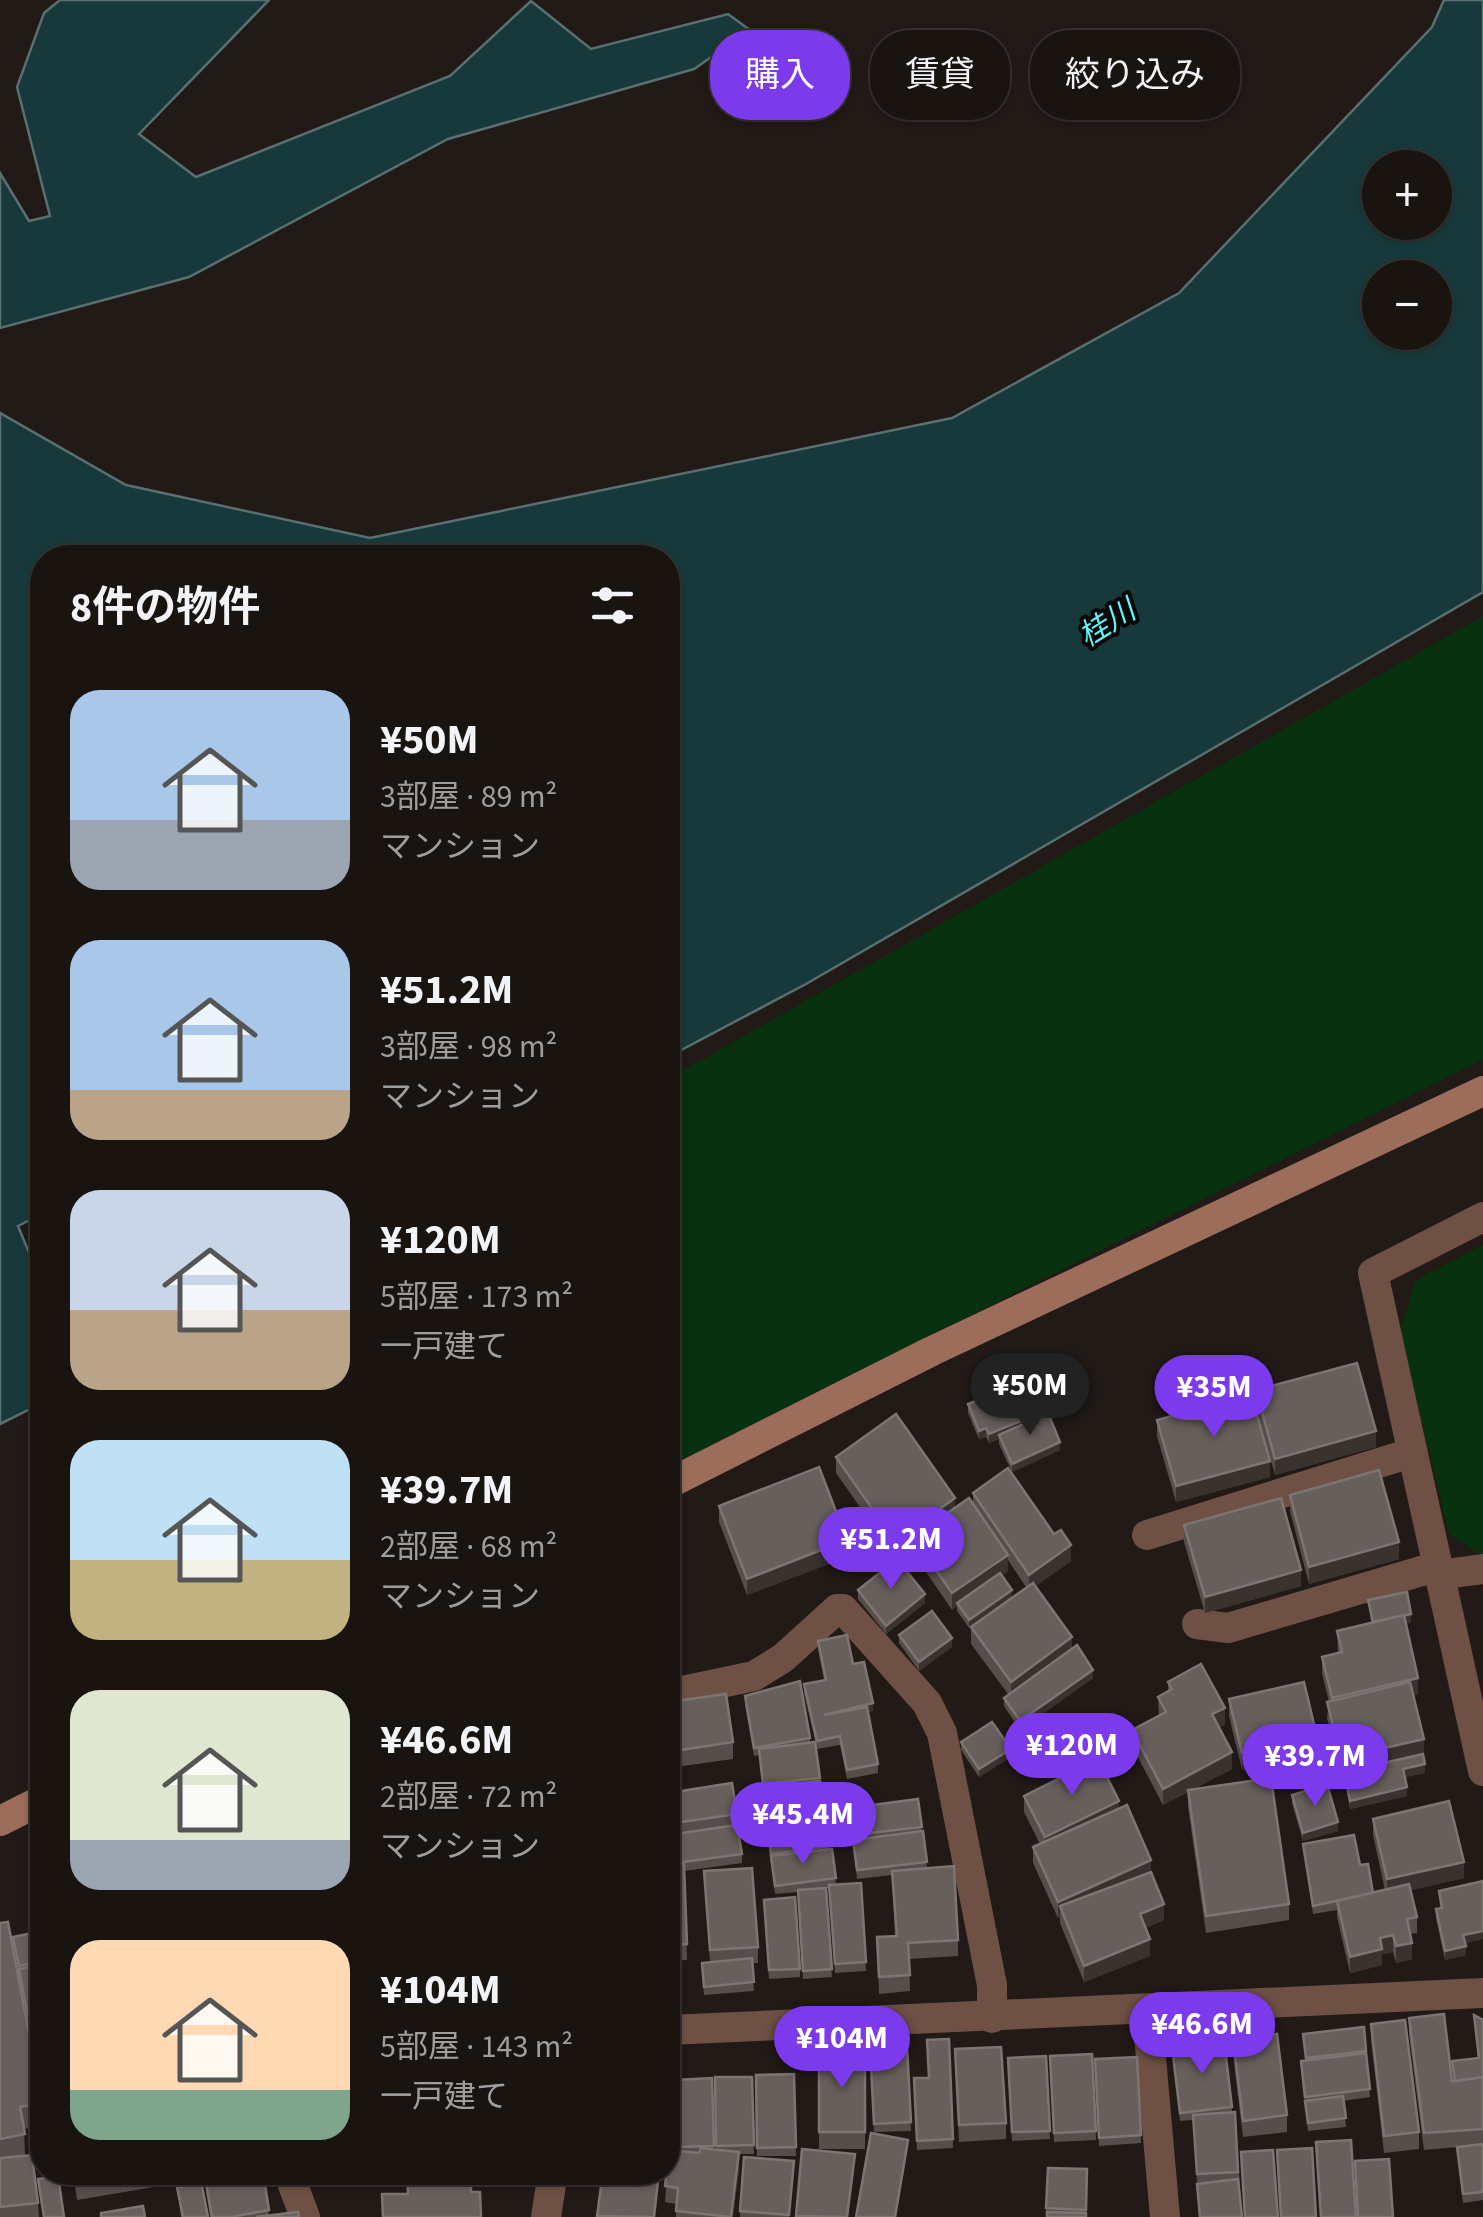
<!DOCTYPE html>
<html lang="ja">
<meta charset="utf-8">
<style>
body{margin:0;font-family:"Source Sans 3","Noto Sans JP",sans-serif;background:#26211e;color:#f1f3f6;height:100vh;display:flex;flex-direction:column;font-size:38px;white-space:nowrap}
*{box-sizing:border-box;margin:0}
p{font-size:32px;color:#9f9e9f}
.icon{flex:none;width:55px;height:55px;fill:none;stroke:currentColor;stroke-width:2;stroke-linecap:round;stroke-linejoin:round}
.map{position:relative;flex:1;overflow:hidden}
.panel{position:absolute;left:30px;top:545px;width:650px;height:1640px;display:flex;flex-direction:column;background:#191410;border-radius:40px;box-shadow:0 2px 8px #0004,0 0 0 2px #373330}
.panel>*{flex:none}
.top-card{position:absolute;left:710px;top:30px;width:622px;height:90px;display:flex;gap:20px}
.fabs{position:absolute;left:1362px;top:150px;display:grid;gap:20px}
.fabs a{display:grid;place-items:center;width:90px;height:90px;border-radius:50%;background:#191410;box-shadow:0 2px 8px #0004,0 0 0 2px #373330;font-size:50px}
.price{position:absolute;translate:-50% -85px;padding:0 22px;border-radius:35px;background:#7c3aed;color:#fff;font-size:32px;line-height:65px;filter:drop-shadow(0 2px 5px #0008)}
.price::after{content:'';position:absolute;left:50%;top:60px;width:30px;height:22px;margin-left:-15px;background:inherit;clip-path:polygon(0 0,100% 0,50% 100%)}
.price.active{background:#222;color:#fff}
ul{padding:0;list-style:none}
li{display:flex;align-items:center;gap:30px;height:250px;padding:0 40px}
li span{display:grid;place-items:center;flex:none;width:280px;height:200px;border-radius:30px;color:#555}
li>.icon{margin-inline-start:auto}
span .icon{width:120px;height:120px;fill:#fffc;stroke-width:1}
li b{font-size:42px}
h2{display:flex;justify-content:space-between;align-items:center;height:120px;padding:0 40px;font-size:42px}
.tag{padding:0 35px;border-radius:40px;background:#191410;box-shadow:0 2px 8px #0004,0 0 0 2px #373330;font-size:35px;line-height:90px}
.tag.active{background:#7c3aed;color:#fff}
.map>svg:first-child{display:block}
.green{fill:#08310f}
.water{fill:#18393b;stroke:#596f70;stroke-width:2.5;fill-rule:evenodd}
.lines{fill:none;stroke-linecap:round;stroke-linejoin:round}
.lane{stroke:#6e5045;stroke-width:30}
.street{stroke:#6e5045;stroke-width:30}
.secondary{stroke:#9d6d5c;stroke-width:30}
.wall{fill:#564e4a;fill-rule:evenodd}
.shaded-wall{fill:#3a322e}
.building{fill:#675f5b;stroke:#7c7572;stroke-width:2.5}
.labels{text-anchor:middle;stroke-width:8;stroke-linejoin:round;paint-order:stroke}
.water-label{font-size:30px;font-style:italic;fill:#5df6fd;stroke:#080605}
</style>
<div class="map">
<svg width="1483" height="2217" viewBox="0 0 1483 2217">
<rect width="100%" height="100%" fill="#211a16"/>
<g class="green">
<polygon points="1483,616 1483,1059 668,1467 668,1079"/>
<polygon points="1483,1245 1483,1554 1479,1554 1449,1534 1400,1331 1416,1280"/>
</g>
<g class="water">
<polygon points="60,0 269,0 139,134 196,177 450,76 531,1 591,49 728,14 750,30 694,69 448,139 189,277 0,328 0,173 29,221 50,216 17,87 44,13"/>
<path d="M1444,0H1483V592L806,984L668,1057V558H42V1214L18,1226L42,1284V1403L0,1424V413L126,485L370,538L952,418L1179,293L1432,27ZM1380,168H1435V222H1380ZM1380,278H1435V332H1380Z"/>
</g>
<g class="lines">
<g class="lane">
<polyline points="1147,1535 1411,1453"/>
<polyline points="1197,1624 1228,1628 1435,1567"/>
<polyline points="668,1694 754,1676 783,1658 837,1609 843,1609 927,1703 942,1733 992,1985 992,2018"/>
<polyline points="1147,2012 1165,2217"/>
<polyline points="288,2172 305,2217"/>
</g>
<g class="street">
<polyline points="1483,1217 1373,1273 1483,1771"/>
<polyline points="1437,1575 1483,1569"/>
<polyline points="668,2030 1483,1993"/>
<polyline points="546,2217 553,2172"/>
</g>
<g class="secondary">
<polyline points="668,1484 932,1351 1483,1091"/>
<polyline points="0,1821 42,1800"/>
</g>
</g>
<g class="wall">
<polygon points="1256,1390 1376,1447 1275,1475 1256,1407"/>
<polygon points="1025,1391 1044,1414 1033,1419 1025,1400"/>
<polygon points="1013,1394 1031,1421 1060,1450 1012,1472 999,1444 999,1439 989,1443 986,1437 979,1439 968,1413 968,1404 996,1400"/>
<polygon points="1157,1420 1270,1477 1176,1502 1157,1436"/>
<path d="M836,1457L955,1508L973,1504V1493L1071,1561L1035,1586L1072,1649L1093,1678L1020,1730L1004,1706V1698L1008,1694L971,1644V1627L992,1612L969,1628L957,1611V1606L952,1610L913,1553V1544L895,1557L836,1473ZM1008,1560L1026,1587L1012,1598L1002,1575L1008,1571Z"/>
<polygon points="1290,1495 1399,1559 1309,1584 1290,1511"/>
<polygon points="719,1506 847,1557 747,1595 719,1522"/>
<polygon points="1184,1525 1301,1586 1205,1613 1184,1542"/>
<polygon points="858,1590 925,1603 886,1634 858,1599"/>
<polygon points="1368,1600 1411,1622 1406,1623 1418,1694 1414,1695 1424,1755 1425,1773 1405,1777 1407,1796 1350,1809 1344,1774 1341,1775 1327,1718 1329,1702 1322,1673 1322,1657 1338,1653 1337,1631 1371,1623"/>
<polygon points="899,1635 952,1647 919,1671 899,1643"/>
<polygon points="818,1641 853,1664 873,1711 868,1712 878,1764 878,1773 847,1779 840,1745 817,1749 804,1693 804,1684 824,1680 818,1649"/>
<polygon points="1168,1682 1225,1725 1219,1727 1232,1769 1192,1789 1289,1904 1289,1920 1206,1933 1188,1807 1188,1792 1163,1805 1132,1746 1132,1730 1159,1716 1158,1697 1168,1691"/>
<polygon points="745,1696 810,1738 810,1742 815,1742 820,1781 836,1884 861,1883 866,1971 835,1973 829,1888 824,1888 832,1977 803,1979 798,1892 775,1894 767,1833 767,1824 770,1824 766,1792 763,1793 759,1755 754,1756 745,1705"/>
<polygon points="1229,1699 1317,1754 1306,1756 1306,1772 1281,1777 1278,1761 1242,1770 1229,1716"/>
<polygon points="668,1702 733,1742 733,1759 668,1768"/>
<polygon points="961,1742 1011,1757 979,1777 961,1750"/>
<polygon points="668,1793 737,1814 737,1825 742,1854 742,1863 684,1871 687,1960 668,1961"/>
<polygon points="1292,1795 1338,1831 1303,1841 1292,1803"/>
<polygon points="1024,1796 1119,1808 1151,1873 1164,1920 1145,1928 1150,1956 1084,1982 1060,1923 1060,1917 1058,1918 1033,1863 1033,1847 1040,1844 1024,1812"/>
<polygon points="918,1799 927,1868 958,1940 958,1956 909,1959 910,1991 879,1994 877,1937 895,1936 892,1875 857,1879 849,1808"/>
<polygon points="1373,1819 1464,1878 1410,1890 1417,1917 1417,1933 1410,1934 1412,1959 1396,1963 1393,1952 1382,1954 1382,1965 1350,1973 1337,1917 1337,1910 1313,1914 1303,1844 1360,1865 1373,1893 1385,1890 1373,1835"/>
<polygon points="704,1871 758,1947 758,1963 752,1963 754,1991 704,1995 702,1971 710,1962"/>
<polygon points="1439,1891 1465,1943 1466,1955 1445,1960 1436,1918 1436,1909 1440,1908"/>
<polygon points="764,1908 800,1969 800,1977 769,1979"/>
<polygon points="0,1923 42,2103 42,2126 24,2129 25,2156 38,2203 39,2217 0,2217"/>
<polygon points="42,1931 42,2021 28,2024 13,1945 13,1937"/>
<polygon points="1474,2015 1483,2020 1483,2200 1463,2203 1457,2147 1424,2150 1409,2035 1409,2018 1452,2081 1454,2081 1452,2061 1478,2058"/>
<polygon points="1371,2024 1419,2132 1419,2149 1384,2153 1371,2040"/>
<polygon points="1364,2027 1370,2097 1343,2101 1346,2127 1308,2131 1301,2070 1301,2061 1306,2061 1303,2034"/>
<polygon points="949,2039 953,2148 917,2150 914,2078 929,2078"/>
<polygon points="1233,2039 1287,2115 1287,2132 1243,2137 1233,2055"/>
<polygon points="907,2046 911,2131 874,2132 870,2048"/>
<polygon points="1172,2047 1232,2107 1232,2113 1235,2112 1242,2217 1199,2217 1197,2184 1220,2181 1197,2183 1193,2120 1180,2121"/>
<polygon points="955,2049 1006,2123 1006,2139 959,2142"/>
<rect x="819" y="2050" width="46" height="99"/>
<polygon points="1092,2054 1096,2140 1054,2142 1050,2056"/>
<polygon points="1046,2056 1050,2139 1012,2141 1008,2058"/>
<polygon points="1137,2057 1141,2143 1099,2146 1095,2059"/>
<polygon points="668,2058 670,2156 677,2157 675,2080 712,2078 714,2149 716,2150 715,2077 752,2077 754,2154 739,2154 739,2169 733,2217 676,2217 676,2204 665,2202 668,2158"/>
<polygon points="794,2074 796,2156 757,2156 756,2075"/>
<polygon points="744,2157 794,2170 789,2217 740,2217"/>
<polygon points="1048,2168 1087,2169 1086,2217 1046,2217"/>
<polygon points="73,2172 166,2172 166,2185 77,2200"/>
<polygon points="169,2172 263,2172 269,2215 299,2217 210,2217 204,2177 201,2177 208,2217 181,2217 177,2187 188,2185 188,2180 184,2180 183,2174 169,2177"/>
<polygon points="483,2172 526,2172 526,2181 483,2182"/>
</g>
<g class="shaded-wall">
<polygon points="1044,1405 1044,1414 1033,1419 1033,1410"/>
<polygon points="1031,1417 1031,1425 999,1435 999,1439 989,1443 989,1434"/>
<polygon points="986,1428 986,1437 979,1439 979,1431"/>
<polygon points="1376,1431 1376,1447 1275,1475 1275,1459"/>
<polygon points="1060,1442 1060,1450 1012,1472 1012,1464"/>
<polygon points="1270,1461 1270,1477 1176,1502 1176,1486"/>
<polygon points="955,1498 955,1514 913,1537 913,1544 895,1557 895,1541"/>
<polygon points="847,1540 847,1557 747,1595 747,1579"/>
<polygon points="1399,1542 1399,1559 1309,1584 1309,1567"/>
<polygon points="1071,1545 1071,1561 1029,1591 1029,1575"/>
<polygon points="1008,1555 1008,1571 959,1605 957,1603 957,1606 952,1610 952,1593"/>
<polygon points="1301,1570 1301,1586 1205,1613 1205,1597"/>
<polygon points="1012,1590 1012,1598 969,1628 969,1620"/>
<polygon points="925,1594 925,1603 886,1634 886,1626"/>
<polygon points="1411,1614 1411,1622 1373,1631 1373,1622"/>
<polygon points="1072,1637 1072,1654 1011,1698 1011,1682"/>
<polygon points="952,1638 952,1647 919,1671 919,1662"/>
<polygon points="1093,1670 1093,1678 1020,1730 1020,1721"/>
<polygon points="1418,1678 1418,1694 1332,1714 1332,1698"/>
<polygon points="873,1703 873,1711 824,1724 824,1715"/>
<polygon points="1225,1708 1225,1725 1212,1731 1212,1714"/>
<polygon points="1317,1737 1317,1754 1306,1756 1306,1772 1281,1777 1281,1761 1303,1740"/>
<polygon points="1424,1739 1424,1755 1341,1775 1341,1758"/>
<polygon points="1278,1745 1278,1761 1242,1770 1242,1753"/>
<polygon points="1011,1749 1011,1757 979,1777 979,1769"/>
<polygon points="1232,1752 1232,1769 1163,1805 1163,1789"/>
<polygon points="1425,1764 1425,1773 1403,1778 1403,1769"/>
<polygon points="1407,1787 1407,1796 1350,1809 1350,1801"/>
<polygon points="1119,1801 1119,1817 1045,1853 1045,1837"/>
<polygon points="1338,1822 1338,1831 1303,1841 1303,1833"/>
<polygon points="1151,1860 1151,1876 1060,1906 1060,1917 1058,1918 1058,1902"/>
<polygon points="1464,1862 1464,1878 1387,1896 1387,1879"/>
<polygon points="1164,1904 1164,1920 1140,1930 1140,1914"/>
<polygon points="1483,1931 1483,1939 1463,1944 1463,1935"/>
<polygon points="1393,1935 1393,1952 1382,1954 1382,1965 1350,1973 1350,1957 1380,1938"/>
<polygon points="1150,1939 1150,1956 1084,1982 1084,1966"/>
<polygon points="1412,1943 1412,1959 1396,1963 1396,1946"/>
<polygon points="1466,1946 1466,1955 1445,1960 1445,1951"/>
<polygon points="908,2140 908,2149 896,2217 895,2217"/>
<polygon points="739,2152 739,2169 733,2217 731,2217"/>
<polygon points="169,2172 183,2172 183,2174 169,2177"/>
</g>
<g class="building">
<polygon points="1357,1363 1376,1431 1275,1459 1256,1390"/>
<polygon points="1037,1386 1044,1405 1033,1410 1025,1391"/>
<polygon points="1012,1390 1013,1394 1021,1391 1031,1417 989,1434 986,1428 979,1431 968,1404 991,1395 997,1401 996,1396"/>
<polygon points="1251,1394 1270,1461 1176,1486 1157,1420"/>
<polygon points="1048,1413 1060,1442 1012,1464 999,1435"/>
<polygon points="896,1414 955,1498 895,1541 836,1457"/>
<polygon points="819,1467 847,1540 747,1579 719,1506"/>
<polygon points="1008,1468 1054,1534 1061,1530 1071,1545 1029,1575 973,1493"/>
<polygon points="1379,1470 1399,1542 1309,1567 1290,1495"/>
<polygon points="969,1498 1008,1555 952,1593 913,1537"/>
<polygon points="1281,1498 1301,1570 1205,1597 1184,1525"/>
<polygon points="897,1559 925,1594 886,1626 858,1590"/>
<polygon points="1000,1573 1012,1590 969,1620 957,1603"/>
<polygon points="1033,1583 1072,1637 1011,1682 971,1627"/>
<polygon points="1407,1592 1411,1614 1373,1622 1368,1600"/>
<polygon points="932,1611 952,1638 919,1662 899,1635"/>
<polygon points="1404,1615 1418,1678 1332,1698 1322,1657 1342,1652 1337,1631"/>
<polygon points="847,1635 853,1664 864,1662 873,1703 824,1715 867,1707 878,1764 847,1770 840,1736 817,1741 804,1684 826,1680 818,1641"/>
<polygon points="1077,1645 1093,1670 1020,1721 1004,1698"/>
<polygon points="1201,1664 1225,1708 1212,1714 1232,1752 1163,1789 1132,1730 1166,1712 1158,1697 1172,1689 1168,1682"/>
<polygon points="800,1681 810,1738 754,1748 745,1696"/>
<polygon points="1304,1682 1317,1737 1303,1740 1306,1756 1281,1761 1278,1745 1242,1753 1229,1699"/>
<polygon points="1410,1682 1424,1739 1341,1758 1327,1702"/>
<polygon points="726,1694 733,1742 668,1752 668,1702"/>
<polygon points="992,1722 1011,1749 979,1769 961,1742"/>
<polygon points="815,1742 820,1778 763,1784 759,1749"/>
<polygon points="1423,1754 1425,1764 1403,1769 1407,1787 1350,1801 1344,1772"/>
<polygon points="1098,1759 1119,1801 1045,1837 1024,1796"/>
<polygon points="1271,1778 1289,1904 1206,1916 1188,1790"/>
<polygon points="820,1781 825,1812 770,1819 766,1788"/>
<polygon points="732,1783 737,1814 668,1824 668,1793"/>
<polygon points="1327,1784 1338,1822 1303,1833 1292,1795"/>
<polygon points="918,1799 922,1827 852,1835 849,1808"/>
<polygon points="1449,1801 1464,1862 1387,1879 1373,1819"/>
<polygon points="1127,1805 1151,1860 1058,1902 1033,1847"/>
<polygon points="826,1816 830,1846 771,1854 767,1824"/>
<polygon points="737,1825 742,1854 668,1864 668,1835"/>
<polygon points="923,1831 927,1862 857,1870 853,1840"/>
<polygon points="1354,1835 1360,1865 1368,1864 1373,1893 1313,1906 1303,1844"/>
<polygon points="832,1849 836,1878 775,1886 771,1856"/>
<polygon points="668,1864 684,1864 687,1944 668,1945"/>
<polygon points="954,1866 958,1940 908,1943 910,1975 879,1977 877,1937 897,1936 892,1871"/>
<polygon points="752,1868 758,1947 710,1950 704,1871"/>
<polygon points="1151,1872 1164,1904 1140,1914 1150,1939 1084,1966 1060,1906"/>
<polygon points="1483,1881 1483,1931 1463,1935 1466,1946 1445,1951 1436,1909 1442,1908 1439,1891"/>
<polygon points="861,1883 866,1962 835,1964 829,1885"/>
<polygon points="1409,1884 1417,1917 1407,1919 1412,1943 1396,1946 1393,1935 1380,1938 1382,1949 1350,1957 1337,1901"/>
<polygon points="826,1888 832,1969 803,1971 798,1890"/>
<polygon points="795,1897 800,1969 769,1970 764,1900"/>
<polygon points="8,1922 42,2103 20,2107 25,2134 0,2139 0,1923"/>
<polygon points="42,1931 42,1961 19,1966 13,1937"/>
<polygon points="752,1958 754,1982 704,1987 702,1963"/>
<polygon points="42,1964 42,2013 28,2016 19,1969"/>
<polygon points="1444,2014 1452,2081 1483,2077 1483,2129 1424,2133 1409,2018"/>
<polygon points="1474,2015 1483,2020 1483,2077 1455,2081 1452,2061 1479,2058"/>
<polygon points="1405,2020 1419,2132 1384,2136 1371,2024"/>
<polygon points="1364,2027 1366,2051 1306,2058 1303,2034"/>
<polygon points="1277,2034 1287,2115 1243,2121 1233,2039"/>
<polygon points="949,2039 953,2139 917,2141 914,2078 929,2078 927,2040"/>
<polygon points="1224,2040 1232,2107 1180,2113 1172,2047"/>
<polygon points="907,2046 911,2122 874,2124 870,2048"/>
<polygon points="1001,2047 1006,2123 959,2125 955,2049"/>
<rect x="819" y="2050" width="46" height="82"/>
<polygon points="1366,2053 1370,2089 1305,2097 1301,2061"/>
<polygon points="1092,2054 1096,2131 1054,2133 1050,2056"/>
<polygon points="1046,2056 1050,2131 1012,2132 1008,2058"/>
<polygon points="1137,2057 1141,2135 1099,2138 1095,2059"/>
<polygon points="794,2074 796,2147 757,2148 756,2075"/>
<polygon points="715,2077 752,2077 754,2145 716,2146"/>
<polygon points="712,2078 714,2146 676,2147 675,2080"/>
<polygon points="668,2095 670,2149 668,2149"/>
<polygon points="1343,2096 1346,2118 1308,2123 1305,2101"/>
<polygon points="1235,2112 1238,2172 1197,2174 1193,2115"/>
<polygon points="871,2133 908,2140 895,2217 856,2217"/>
<polygon points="1351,2140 1356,2217 1321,2217 1316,2142"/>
<polygon points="1483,2144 1483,2192 1463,2194 1457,2147"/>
<polygon points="701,2148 739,2152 731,2217 676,2211 678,2188 665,2186 668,2156 677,2157 678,2151 699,2153"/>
<polygon points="1312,2148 1316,2217 1281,2217 1277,2150"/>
<polygon points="802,2149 855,2154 847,2217 796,2216"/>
<polygon points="1273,2150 1278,2217 1245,2217 1241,2152"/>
<polygon points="32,2155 38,2203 0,2207 0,2158"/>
<polygon points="744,2157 794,2161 789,2215 740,2211"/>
<polygon points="1389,2159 1393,2217 1358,2217 1355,2161"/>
<polygon points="1048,2168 1087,2169 1086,2210 1046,2208"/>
<polygon points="75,2172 142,2172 77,2183"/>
<polygon points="204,2172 263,2172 269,2210 231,2217 212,2217"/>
<polygon points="407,2172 471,2172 471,2192 480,2192 481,2217 383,2217 382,2194 408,2194"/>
<polygon points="603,2172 659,2172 654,2217 597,2216"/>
<polygon points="58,2176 64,2217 44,2217 38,2179"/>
<polygon points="200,2176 208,2217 183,2217 177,2187 190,2185 188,2178"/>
<polygon points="1238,2179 1242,2217 1200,2217 1197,2184"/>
<polygon points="143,2206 145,2217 101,2217 101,2213"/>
<polygon points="298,2212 299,2217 256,2217"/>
<polygon points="1047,2212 1086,2213 1086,2217 1047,2217"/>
</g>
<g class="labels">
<g class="water-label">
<text transform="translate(1107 623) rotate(-32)" y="10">桂川</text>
</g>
</g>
</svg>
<div class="fabs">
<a>+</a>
<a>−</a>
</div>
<b class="price active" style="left:1030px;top:1438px">¥50M</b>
<b class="price" style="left:1214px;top:1440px">¥35M</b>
<b class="price" style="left:891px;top:1592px">¥51.2M</b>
<b class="price" style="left:1072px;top:1798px">¥120M</b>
<b class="price" style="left:1315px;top:1809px">¥39.7M</b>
<b class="price" style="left:803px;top:1867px">¥45.4M</b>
<b class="price" style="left:1202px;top:2077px">¥46.6M</b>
<b class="price" style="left:842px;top:2091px">¥104M</b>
<div class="top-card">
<a class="tag active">購入</a>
<a class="tag">賃貸</a>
<a class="tag">絞り込み</a>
</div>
<section class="panel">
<h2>8件の物件<svg class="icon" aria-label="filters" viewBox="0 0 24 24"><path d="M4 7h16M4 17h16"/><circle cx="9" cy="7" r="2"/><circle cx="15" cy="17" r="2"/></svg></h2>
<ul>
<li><span style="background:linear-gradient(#a9c7e8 65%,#9aa5b1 0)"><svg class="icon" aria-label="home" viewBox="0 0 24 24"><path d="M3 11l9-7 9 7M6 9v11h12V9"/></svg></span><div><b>¥50M</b><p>3部屋 · 89 m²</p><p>マンション</p></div></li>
<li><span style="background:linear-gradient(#a9c7e8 75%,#b9a48a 0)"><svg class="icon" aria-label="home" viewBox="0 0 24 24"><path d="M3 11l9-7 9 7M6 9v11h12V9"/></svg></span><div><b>¥51.2M</b><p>3部屋 · 98 m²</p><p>マンション</p></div></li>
<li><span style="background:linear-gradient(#c9d6e8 60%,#b9a48a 0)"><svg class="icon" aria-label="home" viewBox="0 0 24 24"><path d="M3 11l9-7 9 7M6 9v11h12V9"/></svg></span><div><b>¥120M</b><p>5部屋 · 173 m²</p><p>一戸建て</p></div></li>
<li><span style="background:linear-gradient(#bfe0f5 60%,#c2b280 0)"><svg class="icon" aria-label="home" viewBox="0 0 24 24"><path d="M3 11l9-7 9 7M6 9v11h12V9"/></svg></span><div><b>¥39.7M</b><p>2部屋 · 68 m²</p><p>マンション</p></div></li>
<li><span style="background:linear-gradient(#dfe7d0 75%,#9aa5b1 0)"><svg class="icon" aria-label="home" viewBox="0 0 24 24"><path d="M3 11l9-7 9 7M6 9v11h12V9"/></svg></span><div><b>¥46.6M</b><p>2部屋 · 72 m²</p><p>マンション</p></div></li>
<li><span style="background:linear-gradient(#ffd9b3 75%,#7fa58c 0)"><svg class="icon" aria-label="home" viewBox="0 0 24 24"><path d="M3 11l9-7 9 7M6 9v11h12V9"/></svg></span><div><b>¥104M</b><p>5部屋 · 143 m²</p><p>一戸建て</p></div></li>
</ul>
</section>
</div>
